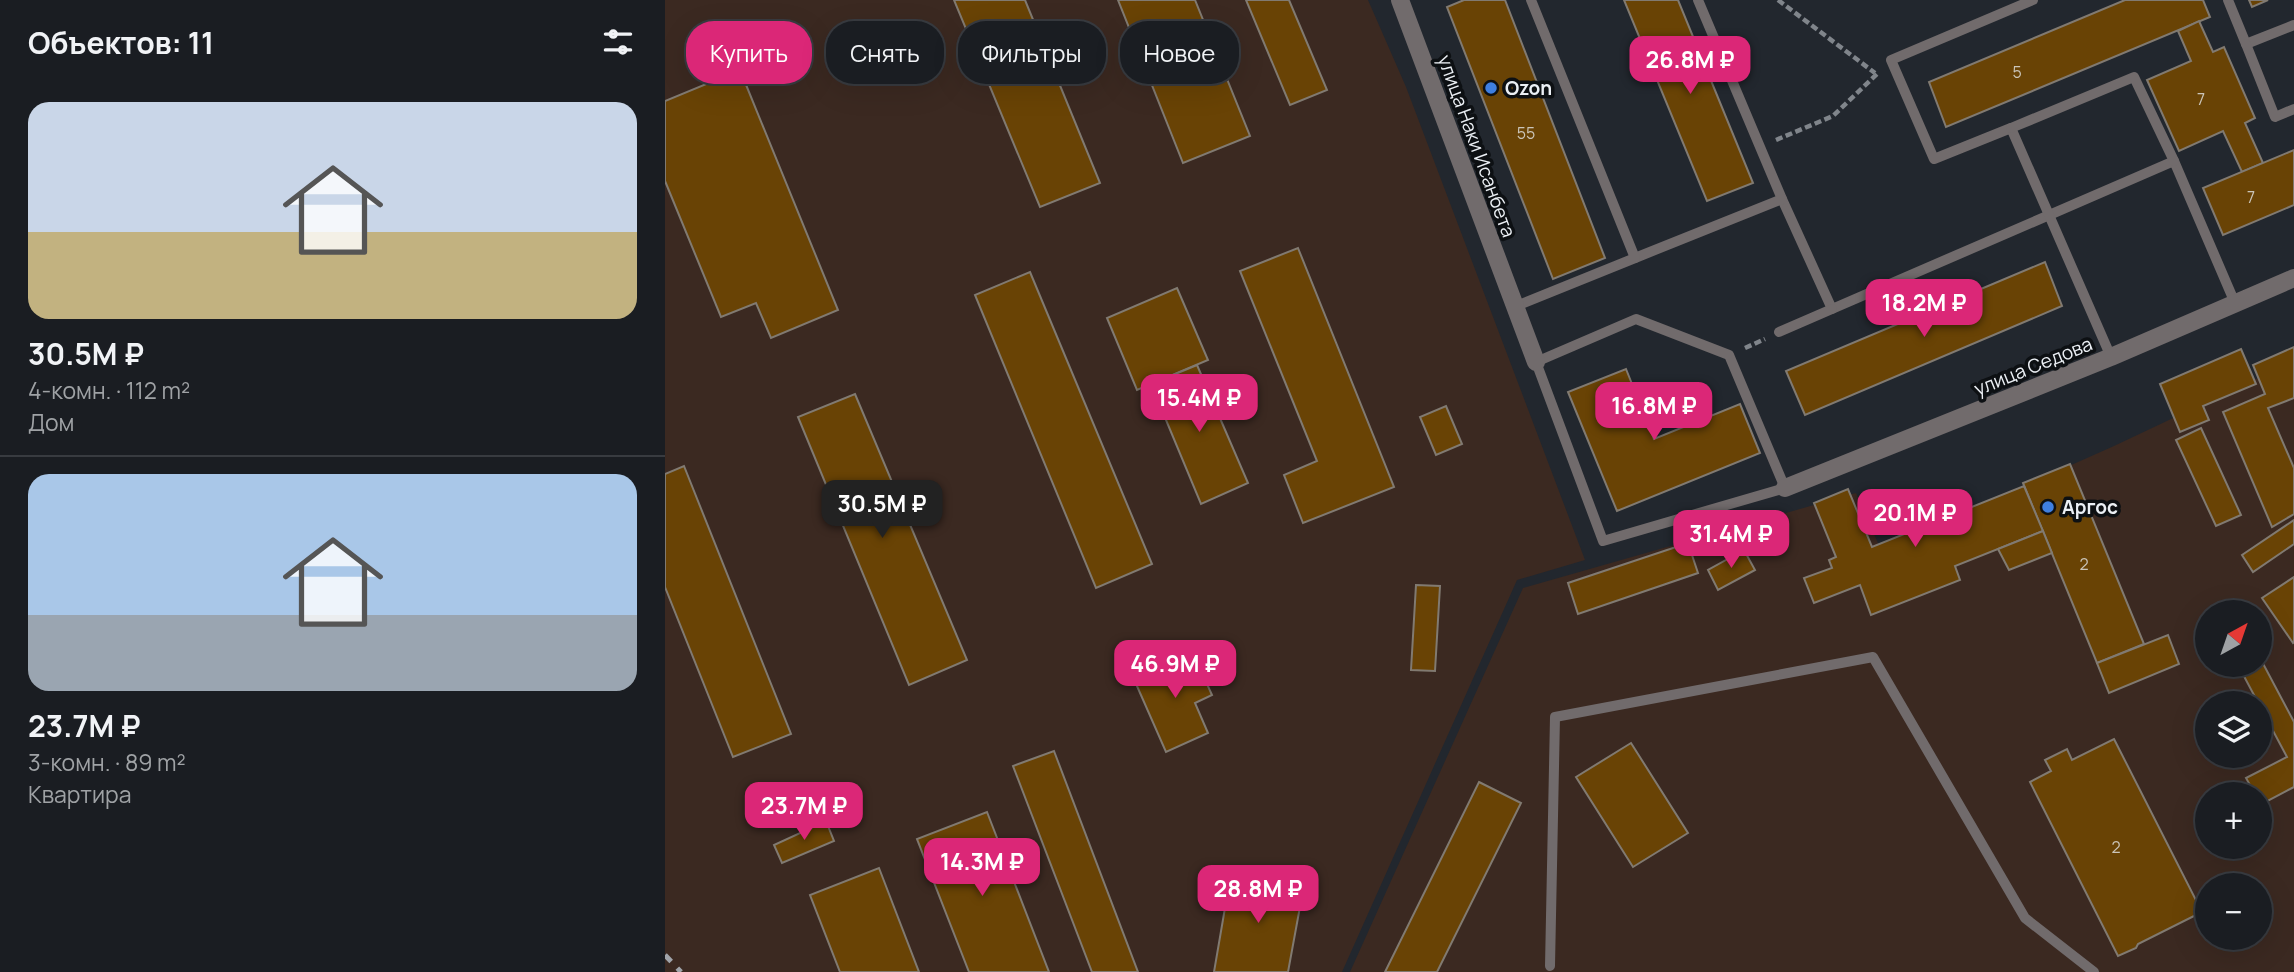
<!DOCTYPE html>
<html lang="ru">
<meta charset="utf-8">
<style>
body{margin:0;font-family:Manrope,sans-serif;background:#272a2f;color:#f1f3f6;height:100vh;display:flex;flex-direction:column;font-size:26px;white-space:nowrap}
*{box-sizing:border-box;margin:0}
p{font-size:23px;color:#9fa2a5}
.icon{flex:none;width:38px;height:38px;fill:none;stroke:currentColor;stroke-width:2;stroke-linecap:round;stroke-linejoin:round}
.map{position:relative;flex:1;overflow:hidden}
.panel{display:flex;flex-direction:column;background:#1a1d22;width:665px}
.panel>*{flex:none}
.hud{position:absolute;left:21px;top:21px;width:665px;height:63px;display:flex;gap:14px}
.needle{width:46px;rotate:40deg}
.tools{position:absolute;left:1530px;top:600px;display:grid;gap:14px}
.tools a{display:grid;place-items:center;width:77px;height:77px;border-radius:50%;background:#1a1d22;box-shadow:0 7px 28px #0002,0 0 0 2px #383b40;font-size:35px}
.price{position:absolute;translate:-50% -60px;padding:0 16px;border-radius:14px;background:#db2777;color:#fff;font-size:23px;line-height:46px;filter:drop-shadow(0 2px 4px #0008)}
.price::after{content:'';position:absolute;left:50%;top:42px;width:21px;height:16px;margin-left:-10px;background:inherit;clip-path:polygon(0 0,100% 0,50% 100%)}
.price.active{background:#222;color:#fff}
ul{padding:0;list-style:none}
li{display:grid;align-content:center;gap:14px;height:371px;padding:0 28px}
li+li{border-top:2px solid #383b40}
li span{display:grid;place-items:center;height:217px;border-radius:21px;color:#555}
li>.icon{margin-inline-start:auto}
span .icon{width:126px;height:126px;fill:#fffc;stroke-width:1}
li b{font-size:30px}
h2{display:flex;justify-content:space-between;align-items:center;height:84px;padding:0 28px;font-size:30px}
.tag{padding:0 24px;border-radius:28px;background:#1a1d22;box-shadow:0 7px 28px #0002,0 0 0 2px #383b40;font-size:24px;line-height:63px}
.tag.active{background:#db2777;color:#fff}
main{display:flex;flex:1;min-height:0}
.map>svg:first-child{display:block}
.industrial{fill:#3b2921;fill-rule:evenodd}
.building{fill:#694305;stroke:#817a71;stroke-width:2}
.lines{fill:none;stroke-linecap:round;stroke-linejoin:round}
.path{stroke:#80858b;stroke-width:4.5;stroke-dasharray:7 3.5;stroke-linecap:butt}
.service{stroke:#716b6c;stroke-width:10}
.minor{stroke:#716b6c;stroke-width:18}
.rail{stroke:#a0a4aa;stroke-width:5;stroke-dasharray:9 9;stroke-linecap:butt}
.shop-dot{fill:#3f7fe0;stroke:#0d1013;stroke-width:2.5}
.labels{text-anchor:middle;stroke-width:7;stroke-linejoin:round;paint-order:stroke}
.number-label{font-size:16px;fill:#cbc5b9}
.poi-label{font-size:19px;font-weight:bold;fill:#ecf0f5;stroke:#0d1013;text-anchor:start}
.street-label{font-size:19px;fill:#ecf0f5;stroke:#0d1013}
</style>
<main>
<section class="panel">
<h2>Объектов: 11<svg class="icon" aria-label="filters" viewBox="0 0 24 24"><path d="M4 7h16M4 17h16"/><circle cx="9" cy="7" r="2"/><circle cx="15" cy="17" r="2"/></svg></h2>
<ul>
<li><span style="background:linear-gradient(#c9d6e8 60%,#c2b280 0)"><svg class="icon" aria-label="home" viewBox="0 0 24 24"><path d="M3 11l9-7 9 7M6 9v11h12V9"/></svg></span><div><b>30.5M ₽</b><p>4-комн. · 112 m²</p><p>Дом</p></div></li>
<li><span style="background:linear-gradient(#a9c7e8 65%,#9aa5b1 0)"><svg class="icon" aria-label="home" viewBox="0 0 24 24"><path d="M3 11l9-7 9 7M6 9v11h12V9"/></svg></span><div><b>23.7M ₽</b><p>3-комн. · 89 m²</p><p>Квартира</p></div></li>
</ul>
</section>
<div class="map">
<svg width="1629" height="972" viewBox="0 0 1629 972">
<rect width="100%" height="100%" fill="#22272e"/>
<g class="industrial">
<polygon points="0,0 703,0 741,87 920,560 852,580 677,972 0,972"/>
<path d="M1629,361V972H685L858,588L1191,493L1216,550L1449,446ZM1542,612H1594V665H1542ZM1542,704H1594V756H1542ZM1542,794H1594V847H1542ZM1542,886H1594V938H1542Z"/>
</g>
<g class="building">
<polygon points="289,0 360,0 435,183 375,207"/>
<polygon points="453,0 530,0 585,136 518,163"/>
<polygon points="581,0 624,0 662,90 625,105"/>
<polygon points="799,0 840,0 940,258 888,279 782,7"/>
<polygon points="959,0 1013,0 1088,183 1042,201"/>
<polygon points="1460,0 1538,0 1545,17 1281,127 1264,82"/>
<polygon points="1584,0 1603,0 1587,7"/>
<polygon points="1534,21 1548,52 1559,47 1590,118 1580,123 1598,163 1577,172 1558,131 1514,151 1482,80 1526,61 1513,31"/>
<polygon points="75,70 173,310 106,338 91,303 56,317 0,181 0,101"/>
<polygon points="1629,150 1629,205 1558,235 1538,188"/>
<polygon points="633,248 729,487 638,523 619,475 652,461 575,271"/>
<polygon points="1380,262 1397,306 1140,415 1121,371"/>
<polygon points="365,272 487,564 431,588 310,295"/>
<polygon points="512,288 543,360 472,390 442,318"/>
<polygon points="1629,347 1629,398 1603,408 1629,468 1629,514 1607,527 1558,412 1600,394 1588,365"/>
<polygon points="1576,349 1591,384 1538,406 1544,420 1515,432 1495,384"/>
<polygon points="532,365 583,483 536,504 486,384"/>
<polygon points="961,369 989,439 1075,404 1095,453 952,511 903,392"/>
<polygon points="190,394 302,660 244,685 133,417"/>
<polygon points="781,406 797,444 771,455 755,417"/>
<polygon points="1536,428 1576,515 1551,526 1511,440"/>
<polygon points="1405,464 1479,644 1432,663 1358,483"/>
<polygon points="19,466 126,734 68,757 0,587 0,474"/>
<polygon points="1359,486 1378,531 1290,566 1295,580 1206,615 1195,585 1149,603 1139,578 1167,568 1164,560 1171,557 1149,503 1183,489 1207,547"/>
<polygon points="1629,520 1629,544 1588,572 1577,555"/>
<polygon points="1378,531 1387,553 1344,570 1333,549"/>
<polygon points="1023,543 1033,573 913,614 903,583"/>
<polygon points="1079,550 1090,570 1053,590 1043,570"/>
<polygon points="1629,577 1629,642 1628,643 1597,598"/>
<polygon points="751,585 775,586 770,671 746,670"/>
<polygon points="1503,635 1514,664 1444,693 1432,663"/>
<polygon points="527,651 547,695 530,703 543,733 501,752 468,677"/>
<polygon points="1594,656 1629,722 1629,787 1595,805 1594,794 1590,794 1581,778 1622,757 1573,665 1594,665"/>
<polygon points="1449,739 1537,912 1473,944 1471,948 1453,956 1365,782 1386,771 1380,760 1402,749 1407,760"/>
<polygon points="966,743 1023,833 968,867 911,777"/>
<polygon points="389,751 473,972 427,972 348,766"/>
<polygon points="814,782 856,803 772,972 720,972"/>
<polygon points="322,812 384,972 304,972 252,839"/>
<polygon points="161,821 169,841 117,863 109,845"/>
<polygon points="214,868 254,972 175,972 145,895"/>
<polygon points="566,873 639,885 623,972 549,972"/>
</g>
<g class="lines">
<g class="path">
<polyline points="1113,0 1210,73"/>
<polyline points="1111,140 1168,116 1213,73"/>
<polyline points="1080,348 1100,339"/>
</g>
<g class="service">
<polyline points="1033,0 1117,199 1167,309 1509,161 1570,303"/>
<polyline points="1368,0 1226,60 1269,159 1346,128 1446,357"/>
<polyline points="1563,0 1581,44 1629,25"/>
<polyline points="1581,44 1610,117 1629,109"/>
<polyline points="1346,128 1469,77 1509,161"/>
<polyline points="970,258 1117,199"/>
<polyline points="849,307 970,258 866,0"/>
<polygon points="971,319 1064,355 1120,488 938,541 871,362"/>
<polyline points="1114,332 1167,309"/>
<polyline points="885,966 890,717 1208,657 1360,918 1429,972"/>
</g>
<g class="minor">
<polyline points="735,0 871,362"/>
<polyline points="1120,488 1446,357 1629,278"/>
</g>
<polyline class="rail" points="0,955 16,972"/>
</g>
<g class="shop-dot">
<circle cx="826" cy="88" r="7"/>
<circle cx="1383" cy="507" r="7"/>
</g>
<g class="labels">
<g class="number-label">
<text x="1352" y="78">5</text>
<text x="1536" y="105">7</text>
<text x="861" y="139">55</text>
<text x="1586" y="203">7</text>
<text x="1419" y="570">2</text>
<text x="1451" y="853">2</text>
</g>
<g class="poi-label">
<text x="840" y="95">Ozon</text>
<text x="1397" y="514">Аргос</text>
</g>
<g class="street-label">
<text transform="translate(812 146) rotate(70)" y="7">улица Наки Исанбета</text>
<text transform="translate(1368 366) rotate(-22)" y="7">улица Седова</text>
</g>
</g>
</svg>
<div class="tools">
<a><svg class="needle" viewBox="-14 -14 28 28"><path d="M0-13l5 13h-10z" fill="#e53935"/><path d="M0 13l5-13h-10z" fill="#9fa2a5"/></svg></a>
<a><svg class="icon" aria-label="layers" viewBox="0 0 24 24"><path d="M12 4l9 5-9 5-9-5zM3 14l9 5 9-5"/></svg></a>
<a>+</a>
<a>−</a>
</div>
<b class="price" style="left:1025px;top:96px">26.8M ₽</b>
<b class="price" style="left:1259px;top:339px">18.2M ₽</b>
<b class="price" style="left:534px;top:434px">15.4M ₽</b>
<b class="price" style="left:989px;top:442px">16.8M ₽</b>
<b class="price active" style="left:217px;top:540px">30.5M ₽</b>
<b class="price" style="left:1250px;top:549px">20.1M ₽</b>
<b class="price" style="left:1066px;top:570px">31.4M ₽</b>
<b class="price" style="left:510px;top:700px">46.9M ₽</b>
<b class="price" style="left:139px;top:842px">23.7M ₽</b>
<b class="price" style="left:317px;top:898px">14.3M ₽</b>
<b class="price" style="left:593px;top:925px">28.8M ₽</b>
<div class="hud">
<a class="tag active">Купить</a>
<a class="tag">Снять</a>
<a class="tag">Фильтры</a>
<a class="tag">Новое</a>
</div>
</div>
</main>
